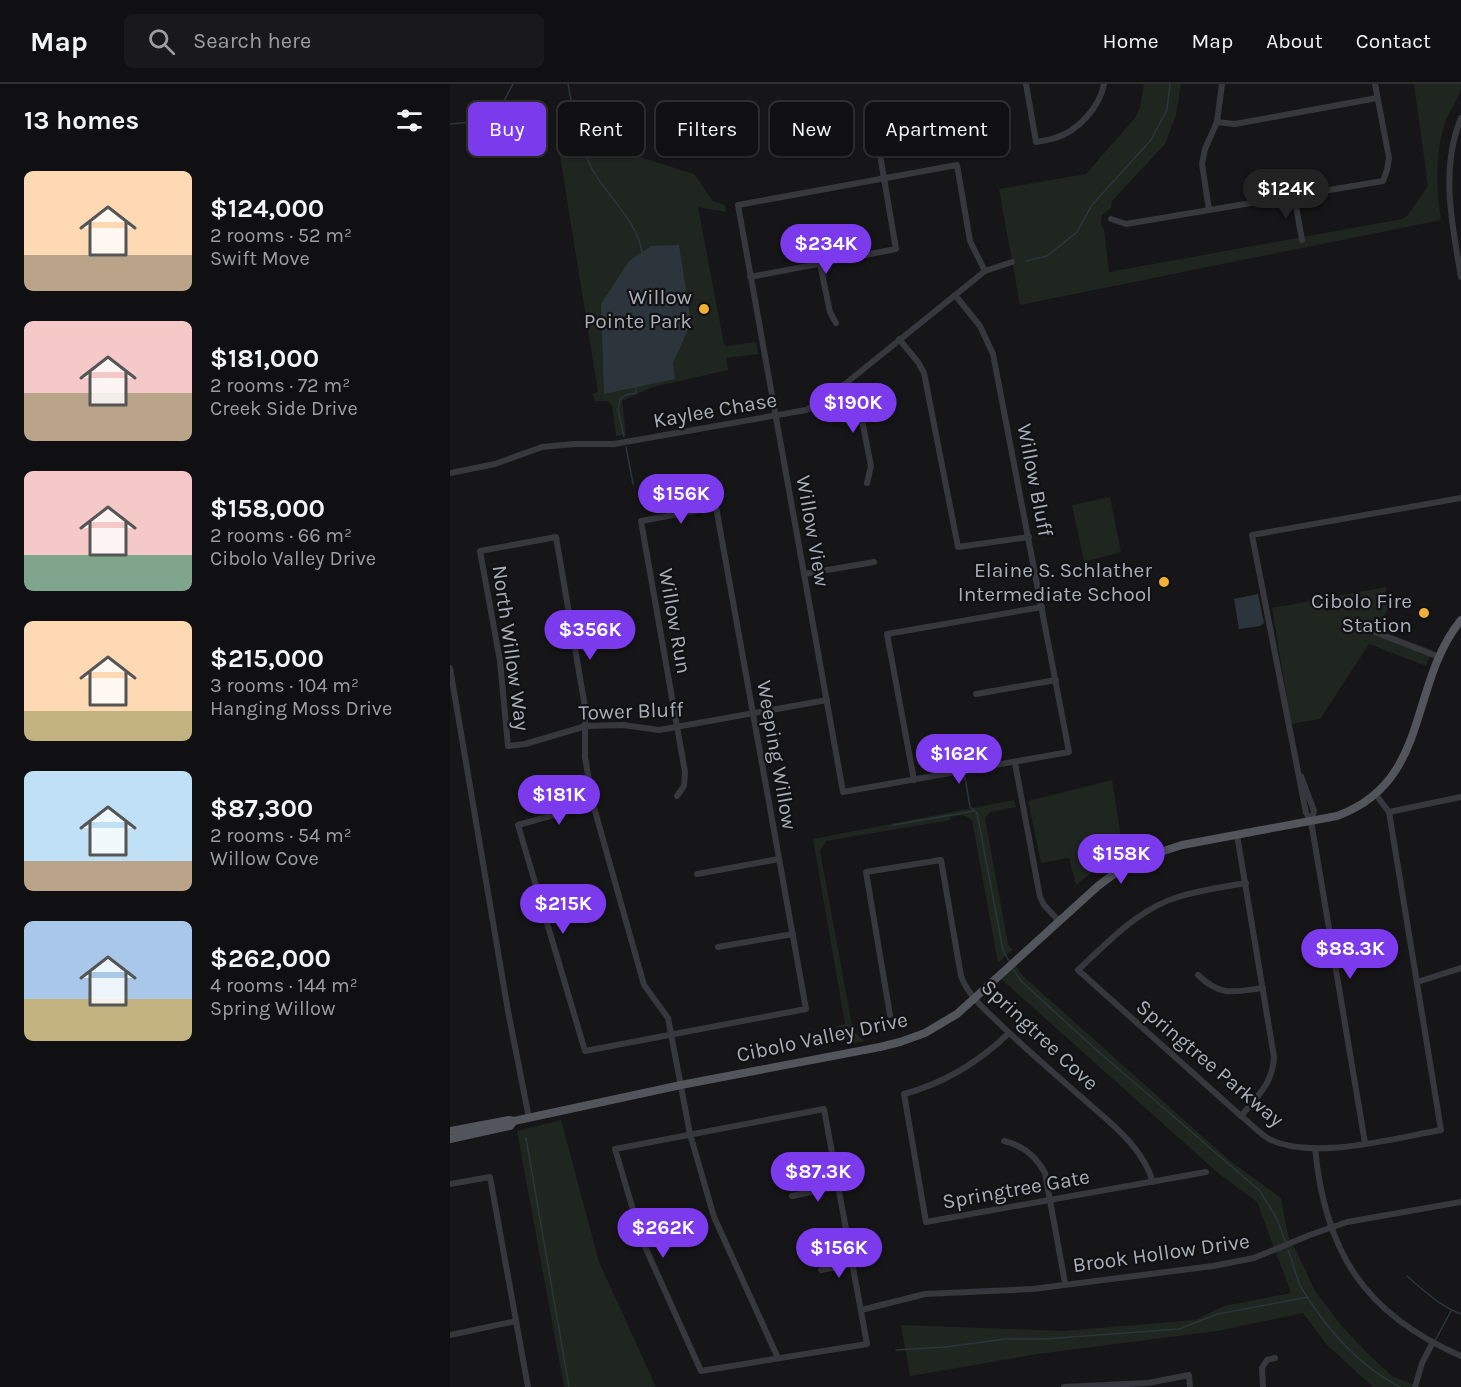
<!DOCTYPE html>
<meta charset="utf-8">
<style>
body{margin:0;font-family:Karla,sans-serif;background:#19191b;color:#f1f3f6;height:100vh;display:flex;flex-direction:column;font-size:22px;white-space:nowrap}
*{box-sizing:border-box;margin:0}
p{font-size:20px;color:#9c9d9f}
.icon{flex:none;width:33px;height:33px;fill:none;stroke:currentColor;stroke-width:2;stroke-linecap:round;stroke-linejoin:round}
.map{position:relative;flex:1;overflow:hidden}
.drawer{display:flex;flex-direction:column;background:#101012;width:450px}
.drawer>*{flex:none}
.guide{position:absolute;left:18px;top:18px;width:570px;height:54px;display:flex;gap:12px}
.price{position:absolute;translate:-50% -51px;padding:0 14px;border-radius:21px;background:#7c3aed;color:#fff;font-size:20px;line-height:39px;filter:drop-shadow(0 2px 3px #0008)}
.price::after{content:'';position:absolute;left:50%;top:36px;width:18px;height:14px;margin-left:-9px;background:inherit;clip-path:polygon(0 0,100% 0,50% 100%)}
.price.current{background:#222;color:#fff}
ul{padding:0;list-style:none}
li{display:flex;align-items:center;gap:18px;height:150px;padding:0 24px}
li span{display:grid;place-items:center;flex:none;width:168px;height:120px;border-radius:9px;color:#555}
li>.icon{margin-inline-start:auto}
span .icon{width:72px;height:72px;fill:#fffc;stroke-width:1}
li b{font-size:26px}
h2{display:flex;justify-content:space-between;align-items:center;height:72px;padding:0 24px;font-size:26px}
.chip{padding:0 21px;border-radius:9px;background:#101012;box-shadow:0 2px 4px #0004,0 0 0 2px #303032;font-size:21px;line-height:54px}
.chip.current{background:#7c3aed;color:#fff}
header{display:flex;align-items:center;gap:36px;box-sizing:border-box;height:84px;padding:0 30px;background:#101012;border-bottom:2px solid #303032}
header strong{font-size:28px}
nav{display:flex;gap:33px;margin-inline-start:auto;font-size:21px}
.search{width:420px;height:54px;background:#19191b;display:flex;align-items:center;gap:15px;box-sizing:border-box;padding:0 21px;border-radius:9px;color:#9c9d9f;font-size:22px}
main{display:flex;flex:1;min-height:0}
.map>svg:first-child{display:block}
.green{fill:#1e261f}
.water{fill:#2c353c}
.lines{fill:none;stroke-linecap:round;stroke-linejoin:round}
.stream{stroke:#2c353c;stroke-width:1.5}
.minor{stroke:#37383d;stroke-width:6}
.major{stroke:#53555c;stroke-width:8}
.poi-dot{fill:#f2b134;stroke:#111113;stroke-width:2}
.labels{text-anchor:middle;stroke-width:4.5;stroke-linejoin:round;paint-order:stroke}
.poi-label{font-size:21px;fill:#a8adb8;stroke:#111113;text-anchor:end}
.street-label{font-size:21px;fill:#a8adb8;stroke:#111113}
</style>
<header>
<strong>Map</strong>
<div class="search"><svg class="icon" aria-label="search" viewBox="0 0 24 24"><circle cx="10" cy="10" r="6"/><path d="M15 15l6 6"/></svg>Search here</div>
<nav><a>Home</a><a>Map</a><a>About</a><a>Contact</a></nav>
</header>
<main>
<section class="drawer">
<h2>13 homes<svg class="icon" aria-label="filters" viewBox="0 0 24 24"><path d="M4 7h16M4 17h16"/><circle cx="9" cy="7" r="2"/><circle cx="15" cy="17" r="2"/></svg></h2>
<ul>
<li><span style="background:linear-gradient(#ffd9b3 70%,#b9a48a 0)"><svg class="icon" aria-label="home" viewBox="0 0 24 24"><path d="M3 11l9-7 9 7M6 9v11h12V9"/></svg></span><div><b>$124,000</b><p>2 rooms · 52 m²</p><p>Swift Move</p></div></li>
<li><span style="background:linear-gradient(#f6c9c9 60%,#b9a48a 0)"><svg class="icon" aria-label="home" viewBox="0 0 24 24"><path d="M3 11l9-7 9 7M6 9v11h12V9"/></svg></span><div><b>$181,000</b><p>2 rooms · 72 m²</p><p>Creek Side Drive</p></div></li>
<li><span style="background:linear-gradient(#f6c9c9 70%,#7fa58c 0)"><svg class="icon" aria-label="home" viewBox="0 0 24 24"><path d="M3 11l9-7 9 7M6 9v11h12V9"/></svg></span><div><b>$158,000</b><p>2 rooms · 66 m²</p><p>Cibolo Valley Drive</p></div></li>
<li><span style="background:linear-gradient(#ffd9b3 75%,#c2b280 0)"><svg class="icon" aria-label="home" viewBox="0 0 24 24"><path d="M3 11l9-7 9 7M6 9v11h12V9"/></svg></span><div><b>$215,000</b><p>3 rooms · 104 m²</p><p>Hanging Moss Drive</p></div></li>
<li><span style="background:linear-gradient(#bfe0f5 75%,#b9a48a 0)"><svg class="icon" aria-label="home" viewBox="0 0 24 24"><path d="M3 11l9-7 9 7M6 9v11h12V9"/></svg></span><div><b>$87,300</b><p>2 rooms · 54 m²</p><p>Willow Cove</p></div></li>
<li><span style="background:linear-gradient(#a9c7e8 65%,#c2b280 0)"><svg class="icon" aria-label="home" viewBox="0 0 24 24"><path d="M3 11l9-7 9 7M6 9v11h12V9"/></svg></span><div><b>$262,000</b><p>4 rooms · 144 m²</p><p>Spring Willow</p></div></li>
</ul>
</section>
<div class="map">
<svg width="1011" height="1303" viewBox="0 0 1011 1303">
<rect width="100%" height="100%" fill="#161618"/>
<g class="green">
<path d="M694,0H731L726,31L715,60L662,117L661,124L652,131L651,141L654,146L659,188L952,135L958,131L978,102L964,0H1011C1011,13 999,26 995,39C985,70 986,104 991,136L570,221L549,105L636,90L685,34L690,24Z"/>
<polygon points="106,47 244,90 263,117 275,121 276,128 248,123 274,260 276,262 306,258 308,270 276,274 278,286 203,303 172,317 176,351 166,352 162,322 158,317 145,317 143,310 148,308"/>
<polygon points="660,413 671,468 634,478 622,421"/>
<polygon points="936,503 939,524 925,545 983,566 976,582 919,560 870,635 841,640 822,524"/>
<polygon points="662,696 673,764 626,801 619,774 591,779 578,717"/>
<polygon points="564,716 566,723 540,728 535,734 558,860 562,866 548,879 522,736 513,731 500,733 501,736 376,757 370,767 403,947 415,957 400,960 386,942 395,940 363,755"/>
<polygon points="564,879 572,891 780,1077 831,1114 839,1156 846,1166 865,1207 891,1241 914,1266 942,1292 969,1303 923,1303 876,1260 853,1229 767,1247 588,1270 460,1292 451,1241 613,1247 745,1236 774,1222 841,1209 807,1118 768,1089 549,893"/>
<polygon points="111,1036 149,1178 206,1303 114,1303 67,1047"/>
</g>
<g class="water">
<polygon points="229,161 241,239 223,279 225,295 154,310 151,220 179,177 201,162"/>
<polygon points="808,510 814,539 810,542 789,545 784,515"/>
</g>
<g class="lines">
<g class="stream">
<path d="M118,0C122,25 131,63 142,85C157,112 189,139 192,169"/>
<polyline points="0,40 22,38 54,17 63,0"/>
<polyline points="576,177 597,172 627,148 642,121 701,56 717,26 720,0"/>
<polyline points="174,353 168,326 170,315 176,311 186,309 186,303"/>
<polyline points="176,363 183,400"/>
<polyline points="515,693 520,723 527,729 553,866 559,877"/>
<polyline points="443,741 525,727"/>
<polyline points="564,886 570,896 643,963 810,1107 827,1135 835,1157"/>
<polyline points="76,1054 119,1303"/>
<path d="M838,1166C843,1178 846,1194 852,1205C876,1244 909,1282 950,1303"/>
<path d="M957,1192C974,1207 990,1222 1011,1230"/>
<polyline points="986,1255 1001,1227"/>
<polyline points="446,1266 496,1263 555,1255 594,1255 729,1245 768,1230 858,1213"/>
</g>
<g class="minor">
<path d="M576,0L586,58C592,57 599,56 605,54C627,48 650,23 654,0"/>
<path d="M1011,34C990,85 1002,140 1011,193"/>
<polyline points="767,38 785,40 927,14"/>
<polyline points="844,111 852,156"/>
<polyline points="759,126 752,80 755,65 767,38 772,0"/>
<polyline points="661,135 676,140 933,97 937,86 939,74 925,0"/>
<polyline points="370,180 380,228 386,239"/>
<polyline points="300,193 446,165 428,59"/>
<polyline points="505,211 530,242 543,270 619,668 393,708 288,121 507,81 520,157 535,187"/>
<polyline points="449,255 468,278 474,289 508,463 579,453"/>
<polyline points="395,300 407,317 410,326 421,382 417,399"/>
<polyline points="0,389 45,380 92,363 124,360 164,360 356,326 370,319 395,300 535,187 562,178"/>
<polyline points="354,490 424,478"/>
<polyline points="912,543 989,573"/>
<polyline points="0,584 58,927 79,1034"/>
<polyline points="526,610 606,596"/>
<polyline points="565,679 590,813 594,821 609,837"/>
<polyline points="851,692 864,727 861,737 915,1059"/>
<polyline points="464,696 437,550 592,523"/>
<polyline points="143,720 68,741 135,967 356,925 266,423 191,437 235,688 234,702 227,712"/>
<polyline points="939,728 1011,713"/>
<polyline points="861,737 856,729 802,451 1011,414"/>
<path d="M787,751L824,973C823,999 807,1013 791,1032"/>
<polyline points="247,790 329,775"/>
<path d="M796,799C773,803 750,806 728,813C688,825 657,859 628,886L791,1032C800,1039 809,1049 819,1055C862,1077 945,1054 991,1046L939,728L926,711"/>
<polyline points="268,863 343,850"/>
<path d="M748,891C771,913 783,908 813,904"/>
<polyline points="967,898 1011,884"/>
<path d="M440,931L416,788L491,776L511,892C518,911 533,924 548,938C574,964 602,987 630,1012C658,1037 691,1060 703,1098"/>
<path d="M559,949C529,978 495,999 454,1010L476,1138L756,1088"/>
<polygon points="374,1025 417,1260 251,1287 192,1156 165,1065"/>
<path d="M554,1057C572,1061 586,1072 595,1089L615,1199"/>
<path d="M865,1064C875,1169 915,1230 1011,1272"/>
<polyline points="0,1100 40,1093 78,1303"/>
<polyline points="342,1112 389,1102"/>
<polyline points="371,1186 403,1180"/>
<polyline points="411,1226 475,1210 583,1205 763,1182 804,1174 860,1151 897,1138 1011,1118"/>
<polyline points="0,1251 66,1237"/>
<polyline points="328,1274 264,1133 240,1050 218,934 194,901 143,720 135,673 135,623 106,453 30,467 50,577 58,662 75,660 136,642 173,641 209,646 377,616"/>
<polyline points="614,1303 698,1299 739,1291 740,1303"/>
<polyline points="813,1303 812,1284 817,1276 825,1274"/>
<polyline points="965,1303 972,1279 982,1260"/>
</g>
<g class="major">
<path d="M0,1047L59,1036L64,1037L231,1001L430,963L450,958L475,949L507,930L648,802L664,790L692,774L732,761L887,732C981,698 958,601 1011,536"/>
<polyline points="0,1055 60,1042 64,1037"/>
</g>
</g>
<g class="poi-dot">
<circle cx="254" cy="225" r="6"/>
<circle cx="714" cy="498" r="6"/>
<circle cx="974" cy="529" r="6"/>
</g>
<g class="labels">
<g class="poi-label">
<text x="242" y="220">Willow<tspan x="242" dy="24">Pointe Park</tspan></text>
<text x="702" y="493">Elaine S. Schlather<tspan x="702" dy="24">Intermediate School</tspan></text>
<text x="962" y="524">Cibolo Fire<tspan x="962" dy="24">Station</tspan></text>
</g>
<g class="street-label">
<text transform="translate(265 326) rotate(-10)" y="7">Kaylee Chase</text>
<text transform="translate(585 396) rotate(79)" y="7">Willow Bluff</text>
<text transform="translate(363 447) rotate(80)" y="7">Willow View</text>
<text transform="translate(225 537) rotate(80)" y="7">Willow Run</text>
<text transform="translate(61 564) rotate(82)" y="7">North Willow Way</text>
<text transform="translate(181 627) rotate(-2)" y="7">Tower Bluff</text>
<text transform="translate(327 671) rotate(80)" y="7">Weeping Willow</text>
<text transform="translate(590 951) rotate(43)" y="7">Springtree Cove</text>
<text transform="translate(372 953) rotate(-12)" y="7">Cibolo Valley Drive</text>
<text transform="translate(760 979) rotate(40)" y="7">Springtree Parkway</text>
<text transform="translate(566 1105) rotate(-10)" y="7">Springtree Gate</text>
<text transform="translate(711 1169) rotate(-8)" y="7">Brook Hollow Drive</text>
</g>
</g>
</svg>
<b class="price current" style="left:836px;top:136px">$124K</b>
<b class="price" style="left:376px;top:191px">$234K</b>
<b class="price" style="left:403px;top:350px">$190K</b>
<b class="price" style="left:231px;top:441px">$156K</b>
<b class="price" style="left:140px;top:577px">$356K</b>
<b class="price" style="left:509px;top:701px">$162K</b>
<b class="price" style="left:109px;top:742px">$181K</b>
<b class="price" style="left:671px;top:801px">$158K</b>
<b class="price" style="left:113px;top:851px">$215K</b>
<b class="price" style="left:900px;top:896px">$88.3K</b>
<b class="price" style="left:368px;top:1119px">$87.3K</b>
<b class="price" style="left:213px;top:1175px">$262K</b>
<b class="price" style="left:389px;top:1195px">$156K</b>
<div class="guide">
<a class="chip current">Buy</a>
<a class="chip">Rent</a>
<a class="chip">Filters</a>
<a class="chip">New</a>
<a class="chip">Apartment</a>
</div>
</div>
</main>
